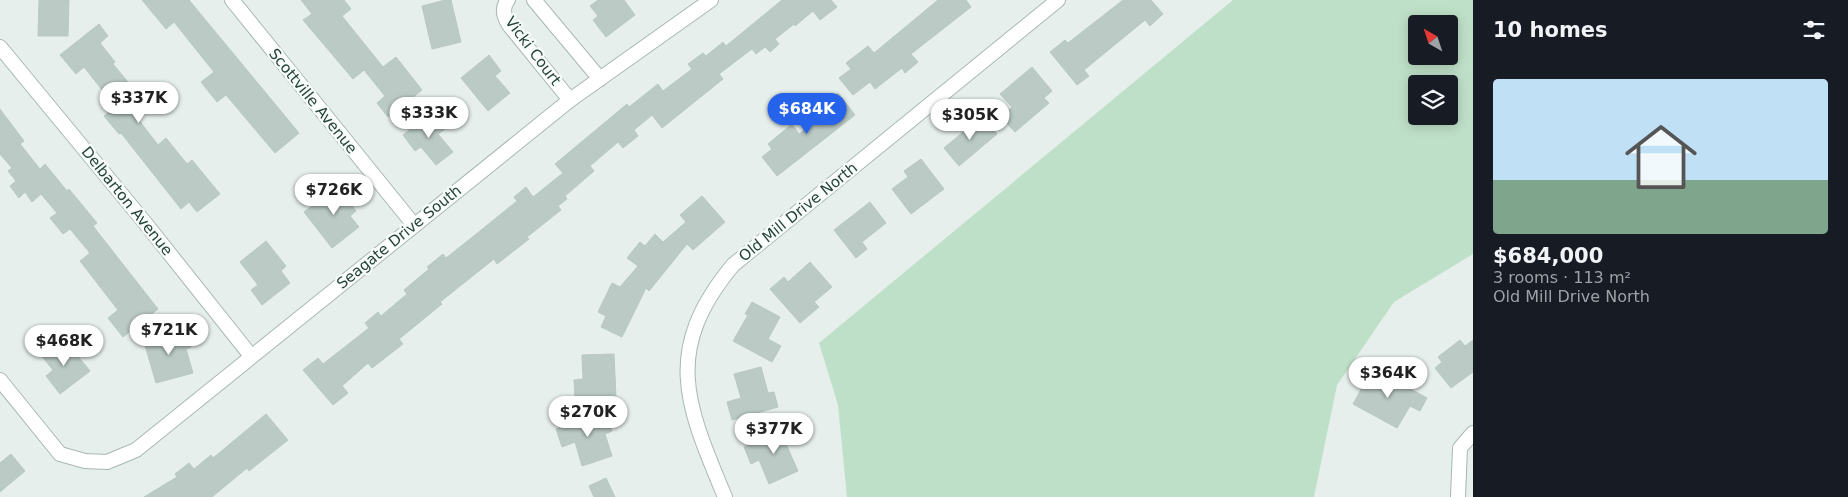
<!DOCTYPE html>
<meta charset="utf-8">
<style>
body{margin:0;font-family:"DejaVu Sans",sans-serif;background:#242831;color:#f1f3f6;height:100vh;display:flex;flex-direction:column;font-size:19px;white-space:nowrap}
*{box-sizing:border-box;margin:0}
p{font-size:16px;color:#9ea1a6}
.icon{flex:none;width:28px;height:28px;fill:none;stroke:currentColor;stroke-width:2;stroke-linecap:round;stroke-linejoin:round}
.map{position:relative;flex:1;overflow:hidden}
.drawer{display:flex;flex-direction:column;background:#171b24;width:375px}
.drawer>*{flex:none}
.needle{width:32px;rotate:321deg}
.fabs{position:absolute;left:1408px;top:15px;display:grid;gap:10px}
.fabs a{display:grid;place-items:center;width:50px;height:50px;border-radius:5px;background:#171b24;box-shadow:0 2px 12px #0003;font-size:25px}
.price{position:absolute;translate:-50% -42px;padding:0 11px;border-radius:18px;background:#fff;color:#222;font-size:16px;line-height:32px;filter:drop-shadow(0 1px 2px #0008)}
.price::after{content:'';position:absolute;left:50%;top:30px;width:15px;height:11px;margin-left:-8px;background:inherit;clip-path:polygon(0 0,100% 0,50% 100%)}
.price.selected{background:#2563eb;color:#fff}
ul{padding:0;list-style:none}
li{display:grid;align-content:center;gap:10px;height:265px;padding:0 20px}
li+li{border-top:1px solid #363941}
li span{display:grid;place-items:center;height:155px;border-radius:5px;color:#555}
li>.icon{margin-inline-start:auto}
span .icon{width:90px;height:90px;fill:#fffc;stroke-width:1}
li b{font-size:21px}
h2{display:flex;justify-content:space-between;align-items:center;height:60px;padding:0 20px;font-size:21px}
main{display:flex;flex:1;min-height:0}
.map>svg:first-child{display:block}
.green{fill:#bfe0c8;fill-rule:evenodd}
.building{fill:#bbcac4;stroke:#b8c9c2}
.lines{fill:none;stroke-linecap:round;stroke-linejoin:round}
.minor-casing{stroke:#a8b8b2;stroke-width:16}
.minor{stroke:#fff;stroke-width:14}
.labels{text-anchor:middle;stroke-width:4.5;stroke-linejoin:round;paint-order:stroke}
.street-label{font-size:15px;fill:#24423a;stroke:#f7fbf9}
</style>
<main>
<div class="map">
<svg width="1473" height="497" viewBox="0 0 1473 497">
<rect width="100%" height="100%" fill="#e6efeb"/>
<path class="green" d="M1233,0H1473V254L1394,302L1337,385L1314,497H847L838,405L819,343ZM1416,24H1449V56H1416ZM1416,84H1449V116H1416Z"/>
<g class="building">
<polygon points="39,0 69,0 68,36 38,36"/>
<polygon points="142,0 189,0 299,133 275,153 226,95 217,102 201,82 214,72 174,22 166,29"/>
<polygon points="301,0 344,0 351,9 342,16 383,67 396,57 422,90 388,117 377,103 385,96 364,70 353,79 303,20 312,14"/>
<polygon points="445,0 451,0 461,42 432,49 422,6"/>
<polygon points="598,0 624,0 635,15 606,37 593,20 598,16 590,6"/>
<polygon points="782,0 831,0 837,7 820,20 813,11 795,26 794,24 775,39 779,44 770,52 765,47 756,54 752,49 719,74 723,79 662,128 652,115 634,130 638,136 623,148 618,142 590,166 594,171 565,196 567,199 558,206 561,210 527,237 529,239 497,264 494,259 440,302 442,304 399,339 403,344 372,368 368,363 342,386 348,393 333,405 303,370 318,358 323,364 369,328 365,323 378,312 381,316 407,294 404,290 429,269 427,267 443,254 446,258 475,235 517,201 514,197 526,187 533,197 563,173 555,164 627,104 629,107 658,84 663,91 692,69 688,64 703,53 706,56 723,42 726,46"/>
<polygon points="938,0 966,0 971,7 911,54 918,62 905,73 902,68 875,89 870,82 853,95 839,78 851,69 846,63 868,46 874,53"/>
<polygon points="1123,0 1151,0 1163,14 1150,26 1145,20 1084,70 1089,76 1077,85 1050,52 1065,40 1068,43"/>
<polygon points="99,24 108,36 100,43 115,62 113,64 150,109 138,119 158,145 166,138 187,164 192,160 220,194 197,212 189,202 181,209 121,133 119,134 104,116 113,109 101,93 103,91 84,67 76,74 60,55"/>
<polygon points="489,55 501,71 495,76 510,93 488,111 461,78"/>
<polygon points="1032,67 1052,91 1044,98 1049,103 1015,132 1001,117 1012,107 1000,94"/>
<polygon points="838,93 855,115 777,176 762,157 772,149 768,144 792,124 799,134 818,120 813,114"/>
<polygon points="0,109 24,141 20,144 40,169 45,164 67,191 69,189 97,223 93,226 158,309 123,337 108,318 118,310 80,261 90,253 70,229 63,234 50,218 57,213 41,194 32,202 25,192 19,198 10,186 16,181 8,171 12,168 0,154"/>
<polygon points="432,112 445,129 438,134 453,152 436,165 421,147 415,151 403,135"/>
<polygon points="982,116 997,134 959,166 944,148"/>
<polygon points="921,159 944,189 911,214 892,189 908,177 904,171"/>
<polygon points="341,184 352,198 348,201 356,211 350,216 359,227 332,248 304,212"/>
<polygon points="702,196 725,222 693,250 687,244 649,291 646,288 622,337 601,327 606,316 598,312 612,283 620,287 638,266 627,258 640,242 645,246 655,234 663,242 686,222 680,215"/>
<polygon points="870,202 886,223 862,242 867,249 856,258 834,230"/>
<polygon points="266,241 286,266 281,271 290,283 262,305 251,290 258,285 240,262"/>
<polygon points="810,262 832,287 814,302 819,307 800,323 770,289 784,277 788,282"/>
<polygon points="752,302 780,317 768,339 781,346 772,362 733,341 748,315 745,314"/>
<polygon points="186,330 191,347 186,349 193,373 156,383 144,342"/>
<polygon points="1460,340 1465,346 1473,340 1473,372 1451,388 1435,368 1442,362 1438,357"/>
<polygon points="53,343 60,351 68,344 90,371 60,394 46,376 53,370 40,354"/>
<polygon points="614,354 616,398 575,400 574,380 583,379 582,355"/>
<polygon points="761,367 768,393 774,392 778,407 732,420 727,402 741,398 734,374"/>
<polygon points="1370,373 1384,381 1387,376 1427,398 1420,411 1410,406 1397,428 1353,404"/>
<polygon points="605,412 612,431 605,434 612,456 582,466 575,442 562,447 556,429"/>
<polygon points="266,414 288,440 249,471 247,468 212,497 144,497 177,477 175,474 189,463 194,469 211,455 213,458"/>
<polygon points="791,427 797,440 786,444 798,471 769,484 759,460 751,464 744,447"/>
<polygon points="11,454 25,471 0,492 0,463"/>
<polygon points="606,478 615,497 594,497 589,486"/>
</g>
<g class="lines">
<defs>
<g id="minor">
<polyline points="232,0 414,225"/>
<path d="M508,0C501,8 504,17 509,25L570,100"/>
<polyline points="534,0 600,79"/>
<polyline points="0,47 146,224 251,356"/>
<polyline points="0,380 60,454 85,461 107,462 136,450 570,100 711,0"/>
<path d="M725,497C686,404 662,351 733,265L1058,0"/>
<polyline points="1458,497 1460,448 1473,433"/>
</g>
</defs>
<use href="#minor" class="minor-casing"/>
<use href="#minor" class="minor"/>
</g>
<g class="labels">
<g class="street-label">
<text transform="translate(533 51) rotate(53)" y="5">Vicki Court</text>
<text transform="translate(313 101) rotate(51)" y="5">Scottville Avenue</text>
<text transform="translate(127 201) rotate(51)" y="5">Delbarton Avenue</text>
<text transform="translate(798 212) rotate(-39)" y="5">Old Mill Drive North</text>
<text transform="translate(399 237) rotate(-39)" y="5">Seagate Drive South</text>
</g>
</g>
</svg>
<div class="fabs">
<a><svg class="needle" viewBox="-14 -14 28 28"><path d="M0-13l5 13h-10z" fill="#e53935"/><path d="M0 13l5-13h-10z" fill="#9ea1a6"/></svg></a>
<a><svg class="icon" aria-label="layers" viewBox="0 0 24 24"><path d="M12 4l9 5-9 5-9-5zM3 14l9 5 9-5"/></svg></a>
</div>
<b class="price" style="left:139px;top:124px">$337K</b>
<b class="price selected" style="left:807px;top:135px">$684K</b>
<b class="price" style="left:429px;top:139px">$333K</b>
<b class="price" style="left:970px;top:141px">$305K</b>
<b class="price" style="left:334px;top:216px">$726K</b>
<b class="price" style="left:169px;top:356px">$721K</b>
<b class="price" style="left:64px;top:367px">$468K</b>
<b class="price" style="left:1388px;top:399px">$364K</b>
<b class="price" style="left:588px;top:438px">$270K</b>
<b class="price" style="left:774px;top:455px">$377K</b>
</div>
<section class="drawer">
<h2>10 homes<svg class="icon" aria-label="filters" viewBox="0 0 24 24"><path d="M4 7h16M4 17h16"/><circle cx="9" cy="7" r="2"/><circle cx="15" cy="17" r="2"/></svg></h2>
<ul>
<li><span style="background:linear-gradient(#bfe0f5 65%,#7fa58c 0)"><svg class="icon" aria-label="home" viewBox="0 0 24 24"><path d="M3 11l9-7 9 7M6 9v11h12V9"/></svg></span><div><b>$684,000</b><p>3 rooms · 113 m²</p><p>Old Mill Drive North</p></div></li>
</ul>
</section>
</main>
